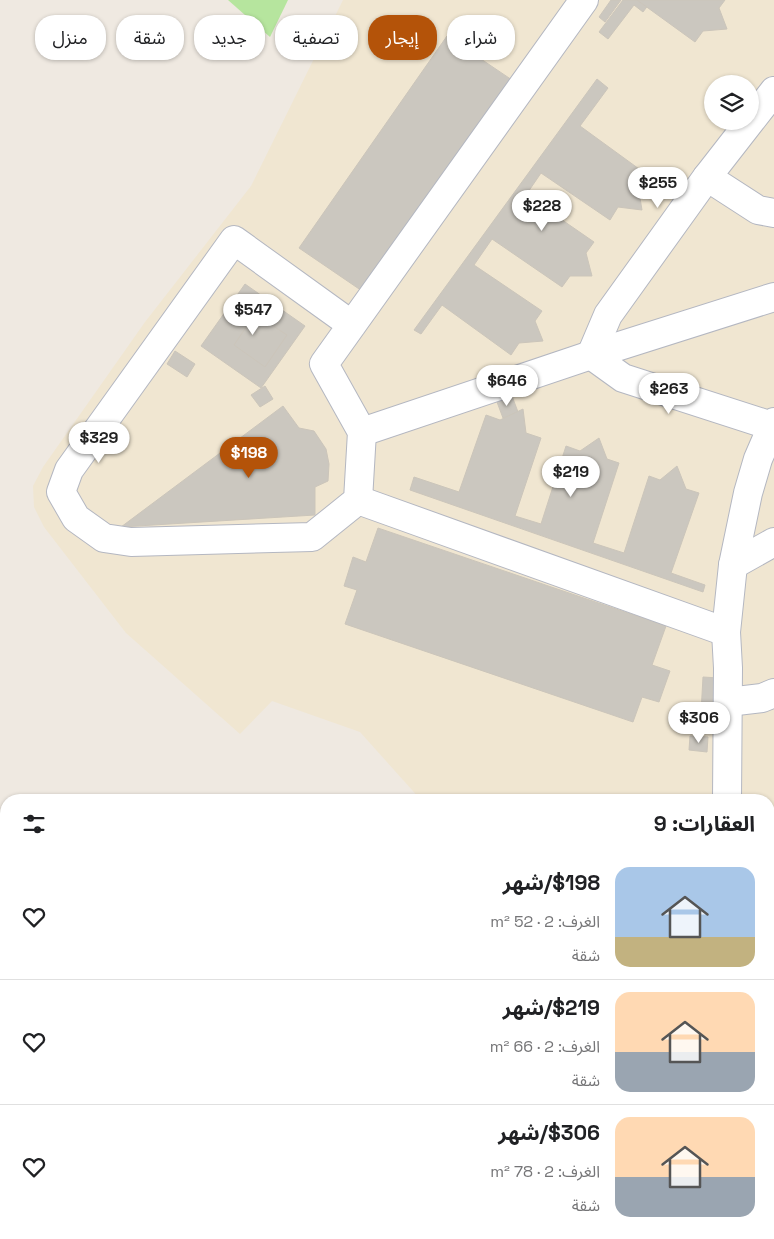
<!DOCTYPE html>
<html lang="ar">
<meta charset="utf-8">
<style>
body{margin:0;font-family:"Space Grotesk","Noto Sans Arabic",sans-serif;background:#f6f6f6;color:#202124;direction:rtl;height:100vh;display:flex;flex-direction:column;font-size:19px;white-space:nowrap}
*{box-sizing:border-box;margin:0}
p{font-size:16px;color:#757577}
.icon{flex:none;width:28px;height:28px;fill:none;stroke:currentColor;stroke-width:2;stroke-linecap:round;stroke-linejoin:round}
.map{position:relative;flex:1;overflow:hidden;direction:ltr}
.panel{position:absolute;left:0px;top:794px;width:775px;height:446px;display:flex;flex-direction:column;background:#fff;border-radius:20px 20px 0 0;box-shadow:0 1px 4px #0004;direction:rtl}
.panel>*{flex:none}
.hud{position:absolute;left:15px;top:15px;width:500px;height:45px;direction:rtl;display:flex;gap:10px}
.fabs{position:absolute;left:704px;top:75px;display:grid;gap:10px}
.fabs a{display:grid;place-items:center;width:55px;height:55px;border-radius:50%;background:#fff;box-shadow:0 1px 4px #0004;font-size:25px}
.price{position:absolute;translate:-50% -42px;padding:0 11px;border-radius:18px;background:#fff;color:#222;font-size:16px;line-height:32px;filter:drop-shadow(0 1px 2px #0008)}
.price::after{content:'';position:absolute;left:50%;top:30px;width:15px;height:11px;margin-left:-8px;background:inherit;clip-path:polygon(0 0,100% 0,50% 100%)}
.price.on{background:#b45309;color:#fff}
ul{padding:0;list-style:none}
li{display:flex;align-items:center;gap:15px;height:125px;padding:0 20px}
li+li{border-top:1px solid #e0e0e0}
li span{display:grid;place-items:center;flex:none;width:140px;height:100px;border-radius:15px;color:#555}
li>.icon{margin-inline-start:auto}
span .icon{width:60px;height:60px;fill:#fffc;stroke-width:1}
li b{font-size:21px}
h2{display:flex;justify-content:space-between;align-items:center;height:60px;padding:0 20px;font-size:21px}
.pill{padding:0 18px;border-radius:20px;background:#fff;box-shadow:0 1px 4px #0004;font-size:18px;line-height:45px}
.pill.on{background:#b45309;color:#fff}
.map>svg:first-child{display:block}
.education{fill:#f0e6d1;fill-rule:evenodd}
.green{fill:#b6e59e}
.building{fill:#cbc7bf;stroke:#cbc5ba}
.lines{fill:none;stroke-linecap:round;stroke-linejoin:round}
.minor-casing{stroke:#b4b7c1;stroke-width:30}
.minor{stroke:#fff;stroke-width:28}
</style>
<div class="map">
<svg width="774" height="1239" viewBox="0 0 774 1239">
<rect width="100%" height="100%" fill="#efe9e1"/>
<path class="education" d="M343,0H774V1239H622L620,1234H769V800H421L360,732L272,701L240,734L126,633L44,527L34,507L33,486L43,467L145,322L251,186ZM712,84H750V121H712Z"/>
<polygon class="green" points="228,0 288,0 270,37"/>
<g class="building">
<polygon points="611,0 621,0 605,22 599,17"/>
<polygon points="623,0 652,0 643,12 634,5 608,39 599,32"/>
<polygon points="637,0 725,0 719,8 727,29 703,31 695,42"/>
<polygon points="447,36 512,80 365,293 299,248"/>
<polygon points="597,79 608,88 580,126 646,174 638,186 642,210 618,207 610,220 541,173 526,195 594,242 586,253 592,276 570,276 562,287 492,239 474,265 542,311 535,321 543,341 519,343 511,355 442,305 421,334 414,330"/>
<polygon points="245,284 305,326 261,388 201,346"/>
<polygon points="255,314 287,335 265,367 234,345"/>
<polygon points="175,351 195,364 187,377 167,364"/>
<polygon points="265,386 273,399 260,407 251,395"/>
<polygon points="512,396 518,412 503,418 497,402"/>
<polygon points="283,406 299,428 314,431 326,449 329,464 328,481 315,487 315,515 121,527"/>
<polygon points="523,409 526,433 541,438 515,516 541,524 566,446 580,451 599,438 607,459 619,463 593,543 624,553 649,476 660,480 677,466 686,489 699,493 671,573 705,585 703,592 410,490 414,477 459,492 486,415 500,420"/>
<polygon points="378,528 666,626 652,665 670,671 659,702 642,697 633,722 345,624 357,590 344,586 353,557 366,562"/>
<polygon points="703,677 719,678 717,714 701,713"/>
<polygon points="690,736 708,737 707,752 689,750"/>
<polygon points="772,832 774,835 774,882 769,873 769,834"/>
<polygon points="769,1201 774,1204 774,1239 699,1239 700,1234 769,1234"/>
</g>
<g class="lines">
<defs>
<g id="minor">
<polyline points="707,177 758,210 774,213"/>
<polyline points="352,325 234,240 69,470 61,492 76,518 104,538 131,542 312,537 358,500 362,432 324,364 584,0"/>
<polyline points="772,426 623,378 591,355 608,315 707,177 774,91"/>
<polyline points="362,432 591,355 774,297"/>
<polyline points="358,500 726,632"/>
<polyline points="733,565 774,542"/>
<polyline points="728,702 762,698 774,693"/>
<polyline points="727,800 728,668 726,632 733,565 748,493 758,459 774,422"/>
</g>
</defs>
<use href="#minor" class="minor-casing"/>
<use href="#minor" class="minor"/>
</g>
</svg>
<div class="fabs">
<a><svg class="icon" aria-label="layers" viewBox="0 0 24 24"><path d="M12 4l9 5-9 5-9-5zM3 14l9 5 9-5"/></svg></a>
</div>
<b class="price" style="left:658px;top:209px">$255</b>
<b class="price" style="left:542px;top:232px">$228</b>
<b class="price" style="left:253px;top:336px">$547</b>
<b class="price" style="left:507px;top:407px">$646</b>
<b class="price" style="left:669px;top:415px">$263</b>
<b class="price" style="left:99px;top:464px">$329</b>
<b class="price on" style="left:249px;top:479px">$198</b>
<b class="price" style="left:571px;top:498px">$219</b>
<b class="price" style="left:699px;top:744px">$306</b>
<div class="hud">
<a class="pill">شراء</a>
<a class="pill on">إيجار</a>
<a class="pill">تصفية</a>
<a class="pill">جديد</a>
<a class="pill">شقة</a>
<a class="pill">منزل</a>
</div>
<section class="panel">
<h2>العقارات: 9<svg class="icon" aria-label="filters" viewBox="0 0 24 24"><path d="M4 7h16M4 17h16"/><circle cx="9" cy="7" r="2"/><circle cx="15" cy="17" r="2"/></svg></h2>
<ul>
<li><span style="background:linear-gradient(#a9c7e8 70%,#c2b280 0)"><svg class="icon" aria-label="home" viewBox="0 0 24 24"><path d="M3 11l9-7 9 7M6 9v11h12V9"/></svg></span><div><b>$198/شهر</b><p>الغرف: 2 · 52 m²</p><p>شقة</p></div><svg class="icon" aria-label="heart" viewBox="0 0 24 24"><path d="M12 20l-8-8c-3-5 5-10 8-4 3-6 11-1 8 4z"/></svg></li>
<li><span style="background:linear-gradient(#ffd9b3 60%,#9aa5b1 0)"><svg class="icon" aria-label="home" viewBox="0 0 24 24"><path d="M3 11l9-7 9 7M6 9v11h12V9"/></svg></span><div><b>$219/شهر</b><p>الغرف: 2 · 66 m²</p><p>شقة</p></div><svg class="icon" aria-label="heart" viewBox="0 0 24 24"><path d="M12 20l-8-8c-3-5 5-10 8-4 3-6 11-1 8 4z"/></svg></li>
<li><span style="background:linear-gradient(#ffd9b3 60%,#9aa5b1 0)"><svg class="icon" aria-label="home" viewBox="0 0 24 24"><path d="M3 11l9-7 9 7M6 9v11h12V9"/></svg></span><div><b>$306/شهر</b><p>الغرف: 2 · 78 m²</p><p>شقة</p></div><svg class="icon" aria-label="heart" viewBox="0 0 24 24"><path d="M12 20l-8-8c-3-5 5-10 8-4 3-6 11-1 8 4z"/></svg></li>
</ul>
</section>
</div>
